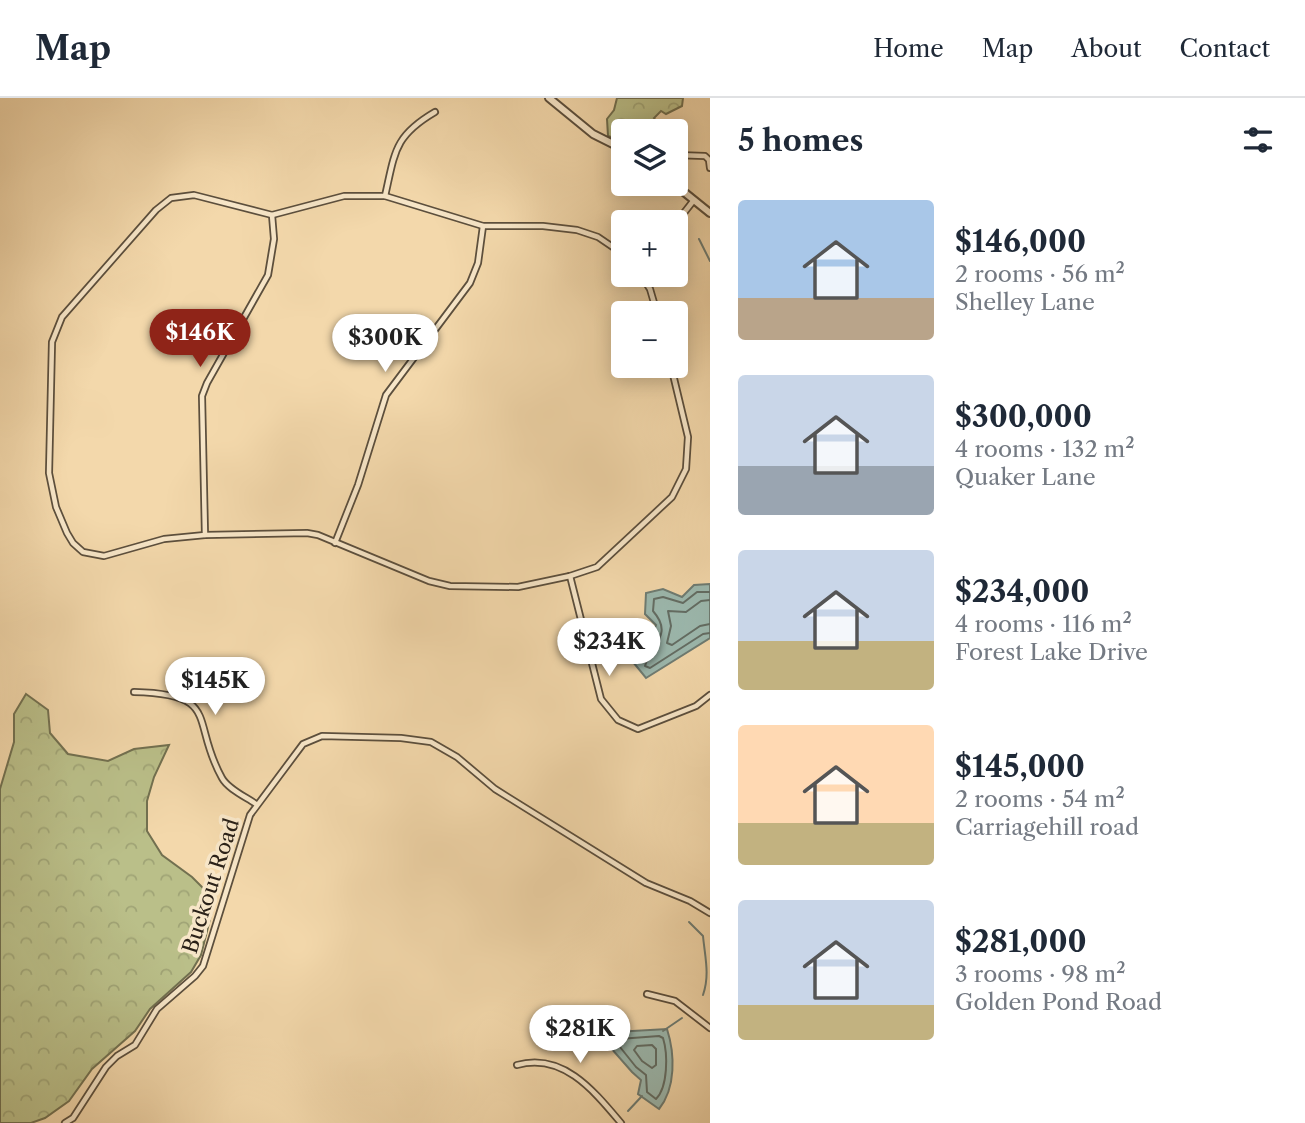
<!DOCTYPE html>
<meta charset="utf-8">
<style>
body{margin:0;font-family:"Libre Caslon Text",serif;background:#f6f6f7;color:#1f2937;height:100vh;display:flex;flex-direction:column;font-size:26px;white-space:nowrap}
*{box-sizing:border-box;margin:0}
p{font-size:23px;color:#747a83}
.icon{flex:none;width:38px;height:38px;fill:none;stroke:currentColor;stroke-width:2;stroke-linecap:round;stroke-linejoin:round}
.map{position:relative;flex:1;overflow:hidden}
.details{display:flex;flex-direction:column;background:#fff;width:595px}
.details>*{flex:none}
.tools{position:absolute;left:611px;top:21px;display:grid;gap:14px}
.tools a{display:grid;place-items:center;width:77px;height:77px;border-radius:7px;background:#fff;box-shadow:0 4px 18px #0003;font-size:35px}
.price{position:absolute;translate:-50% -60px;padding:0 16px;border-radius:24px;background:#fff;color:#222;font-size:23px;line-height:46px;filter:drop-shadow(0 2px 4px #0008)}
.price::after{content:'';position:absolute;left:50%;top:42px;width:21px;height:16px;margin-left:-10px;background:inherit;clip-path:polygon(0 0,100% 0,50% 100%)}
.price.on{background:#8f2418;color:#fff}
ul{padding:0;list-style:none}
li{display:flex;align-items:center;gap:21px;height:175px;padding:0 28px}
li span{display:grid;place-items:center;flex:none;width:196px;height:140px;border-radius:7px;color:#555}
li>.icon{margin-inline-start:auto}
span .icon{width:84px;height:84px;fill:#fffc;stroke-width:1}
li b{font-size:30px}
h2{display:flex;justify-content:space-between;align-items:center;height:84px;padding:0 28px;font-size:30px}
header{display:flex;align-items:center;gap:42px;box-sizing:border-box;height:98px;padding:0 35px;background:#fff;border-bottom:2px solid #e0e1e3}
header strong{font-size:33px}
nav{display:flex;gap:38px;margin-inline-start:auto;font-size:24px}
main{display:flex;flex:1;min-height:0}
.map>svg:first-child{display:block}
.forest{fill:url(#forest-crowns);stroke:#727050;stroke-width:2}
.water{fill:#9cb9af;stroke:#6e7c73;stroke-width:2}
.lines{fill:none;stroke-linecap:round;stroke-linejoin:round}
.shore{stroke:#636d64;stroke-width:2}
.stream{stroke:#6e7c73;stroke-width:2}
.minor-casing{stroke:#5c4f3d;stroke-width:8}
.tertiary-casing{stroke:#5c4f3d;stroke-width:10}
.minor{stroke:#f7e6c8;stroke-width:4.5}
.tertiary{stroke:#f7e6c8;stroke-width:6}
.labels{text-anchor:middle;stroke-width:7;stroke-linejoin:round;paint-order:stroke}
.street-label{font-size:21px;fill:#2a2118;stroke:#f7e6c8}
</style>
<header>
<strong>Map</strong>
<nav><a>Home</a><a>Map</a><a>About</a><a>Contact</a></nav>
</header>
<main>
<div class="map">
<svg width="710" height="1025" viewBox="0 0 710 1025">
<defs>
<pattern id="forest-crowns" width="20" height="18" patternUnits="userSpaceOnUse" patternTransform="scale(1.75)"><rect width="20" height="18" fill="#babf89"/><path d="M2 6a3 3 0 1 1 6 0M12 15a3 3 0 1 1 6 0" fill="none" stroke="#a0a476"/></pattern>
</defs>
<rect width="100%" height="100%" fill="#f3d8ab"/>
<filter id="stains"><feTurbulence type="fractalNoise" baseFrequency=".00286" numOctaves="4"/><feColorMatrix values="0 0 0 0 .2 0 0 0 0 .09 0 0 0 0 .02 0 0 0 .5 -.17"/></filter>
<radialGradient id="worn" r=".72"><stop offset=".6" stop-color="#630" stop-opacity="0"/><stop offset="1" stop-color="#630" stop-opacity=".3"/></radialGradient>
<g class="forest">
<polygon points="617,0 683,0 682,8 666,16 661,13 654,20 663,33 623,33 623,43 608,38 607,21 614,12"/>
<polygon points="26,596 48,612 50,635 68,656 108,663 134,651 169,647 154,679 147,703 147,733 162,757 192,779 208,795 213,809 201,857 191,874 150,911 135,933 92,971 69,1003 45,1020 31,1025 0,1025 0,691 14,644 14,616"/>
</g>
<g class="water">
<polygon points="710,486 710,540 646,580 633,564 647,551 656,527 645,516 646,495 663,491 682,499 694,487"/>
<path d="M667,931C675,956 676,990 659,1011L638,996L641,982L632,974L603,941L615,934Z"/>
</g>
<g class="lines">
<g class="shore">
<path d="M710,494H697L683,505L663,499L654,501L653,513C674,537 651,546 645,568L650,570L703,536L710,535"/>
<polyline points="710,502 701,503 686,514 668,513 671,528 667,545 672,547 700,528 710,526"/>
<path d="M659,938L663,940C668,956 668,989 656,1001L647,994L646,977L636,969L616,944L619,941Z"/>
<polygon points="652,947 656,951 656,967 652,970 642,963 634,952 637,948"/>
</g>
<g class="stream">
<polyline points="699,141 710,163"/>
<path d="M689,824L703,838C705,859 710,877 703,897"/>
<polyline points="663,933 682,920"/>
<polyline points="628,1013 642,998"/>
</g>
<defs>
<g id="minor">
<polyline points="676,57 705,58 709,62 710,70"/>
<path d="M385,98C395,54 394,38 435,14"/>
<polyline points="676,125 694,102"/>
<polyline points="623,156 598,139 577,132 543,128 483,128 385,98 344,98 272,117 194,97 171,100 156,112 62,219 52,244 49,375 56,409 67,435 73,445 83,454 104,458 164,441 205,437 307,435 318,437 429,483 450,488 518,489 570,478 597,469 672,399 686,371 688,339 671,268"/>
<polyline points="641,177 650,191 657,215"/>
<polyline points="205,437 202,298 207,285 268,177 274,141 272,117"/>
<polyline points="335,445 358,387 386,297 470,185 478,165 483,128"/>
<polyline points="570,478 601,601 618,622 638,631 696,608 710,597"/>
<path d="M134,594C222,596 190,623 222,680C228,691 246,699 256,706"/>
<polyline points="647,896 675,903 710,930"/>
<path d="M517,967C563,954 594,993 621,1025"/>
<polyline points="65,1025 73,1020 106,969 117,958 135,947 157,911 195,878 203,868 250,717 303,646 322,638 401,640 431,644 457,659 495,691 646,785 690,803 710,815"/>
</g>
<g id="tertiary">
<polyline points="549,0 593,36 623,51"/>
<polyline points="674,86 710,115"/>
</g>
</defs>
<use href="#minor" class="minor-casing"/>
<use href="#tertiary" class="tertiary-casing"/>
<use href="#minor" class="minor"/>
<use href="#tertiary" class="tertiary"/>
</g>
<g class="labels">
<g class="street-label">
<text transform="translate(211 788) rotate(-72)" y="7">Buckout Road</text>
</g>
</g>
<rect width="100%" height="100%" filter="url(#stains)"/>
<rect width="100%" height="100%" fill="url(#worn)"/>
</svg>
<div class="tools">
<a><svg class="icon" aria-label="layers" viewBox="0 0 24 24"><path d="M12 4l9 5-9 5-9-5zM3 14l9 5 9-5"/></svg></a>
<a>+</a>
<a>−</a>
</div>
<b class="price on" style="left:200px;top:271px">$146K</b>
<b class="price" style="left:385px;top:276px">$300K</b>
<b class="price" style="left:609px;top:580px">$234K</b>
<b class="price" style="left:215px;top:619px">$145K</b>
<b class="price" style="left:580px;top:967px">$281K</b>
</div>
<section class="details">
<h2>5 homes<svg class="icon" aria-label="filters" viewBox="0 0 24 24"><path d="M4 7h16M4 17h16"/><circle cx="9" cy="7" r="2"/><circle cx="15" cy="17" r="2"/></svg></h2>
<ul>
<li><span style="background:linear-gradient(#a9c7e8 70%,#b9a48a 0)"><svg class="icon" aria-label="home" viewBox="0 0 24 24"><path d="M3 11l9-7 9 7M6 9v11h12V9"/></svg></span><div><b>$146,000</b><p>2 rooms · 56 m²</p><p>Shelley Lane</p></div></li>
<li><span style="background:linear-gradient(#c9d6e8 65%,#9aa5b1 0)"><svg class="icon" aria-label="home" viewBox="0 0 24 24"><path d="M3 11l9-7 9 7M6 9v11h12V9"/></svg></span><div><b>$300,000</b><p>4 rooms · 132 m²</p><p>Quaker Lane</p></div></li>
<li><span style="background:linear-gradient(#c9d6e8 65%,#c2b280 0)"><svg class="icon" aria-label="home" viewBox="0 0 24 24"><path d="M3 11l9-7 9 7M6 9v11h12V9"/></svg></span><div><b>$234,000</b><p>4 rooms · 116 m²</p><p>Forest Lake Drive</p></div></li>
<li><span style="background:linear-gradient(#ffd9b3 70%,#c2b280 0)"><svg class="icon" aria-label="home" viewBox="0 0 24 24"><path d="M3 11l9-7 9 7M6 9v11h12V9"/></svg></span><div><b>$145,000</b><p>2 rooms · 54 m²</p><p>Carriagehill road</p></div></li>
<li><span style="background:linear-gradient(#c9d6e8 75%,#c2b280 0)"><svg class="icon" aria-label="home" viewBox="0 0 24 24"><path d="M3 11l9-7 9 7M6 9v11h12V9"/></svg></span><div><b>$281,000</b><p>3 rooms · 98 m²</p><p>Golden Pond Road</p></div></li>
</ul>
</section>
</main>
